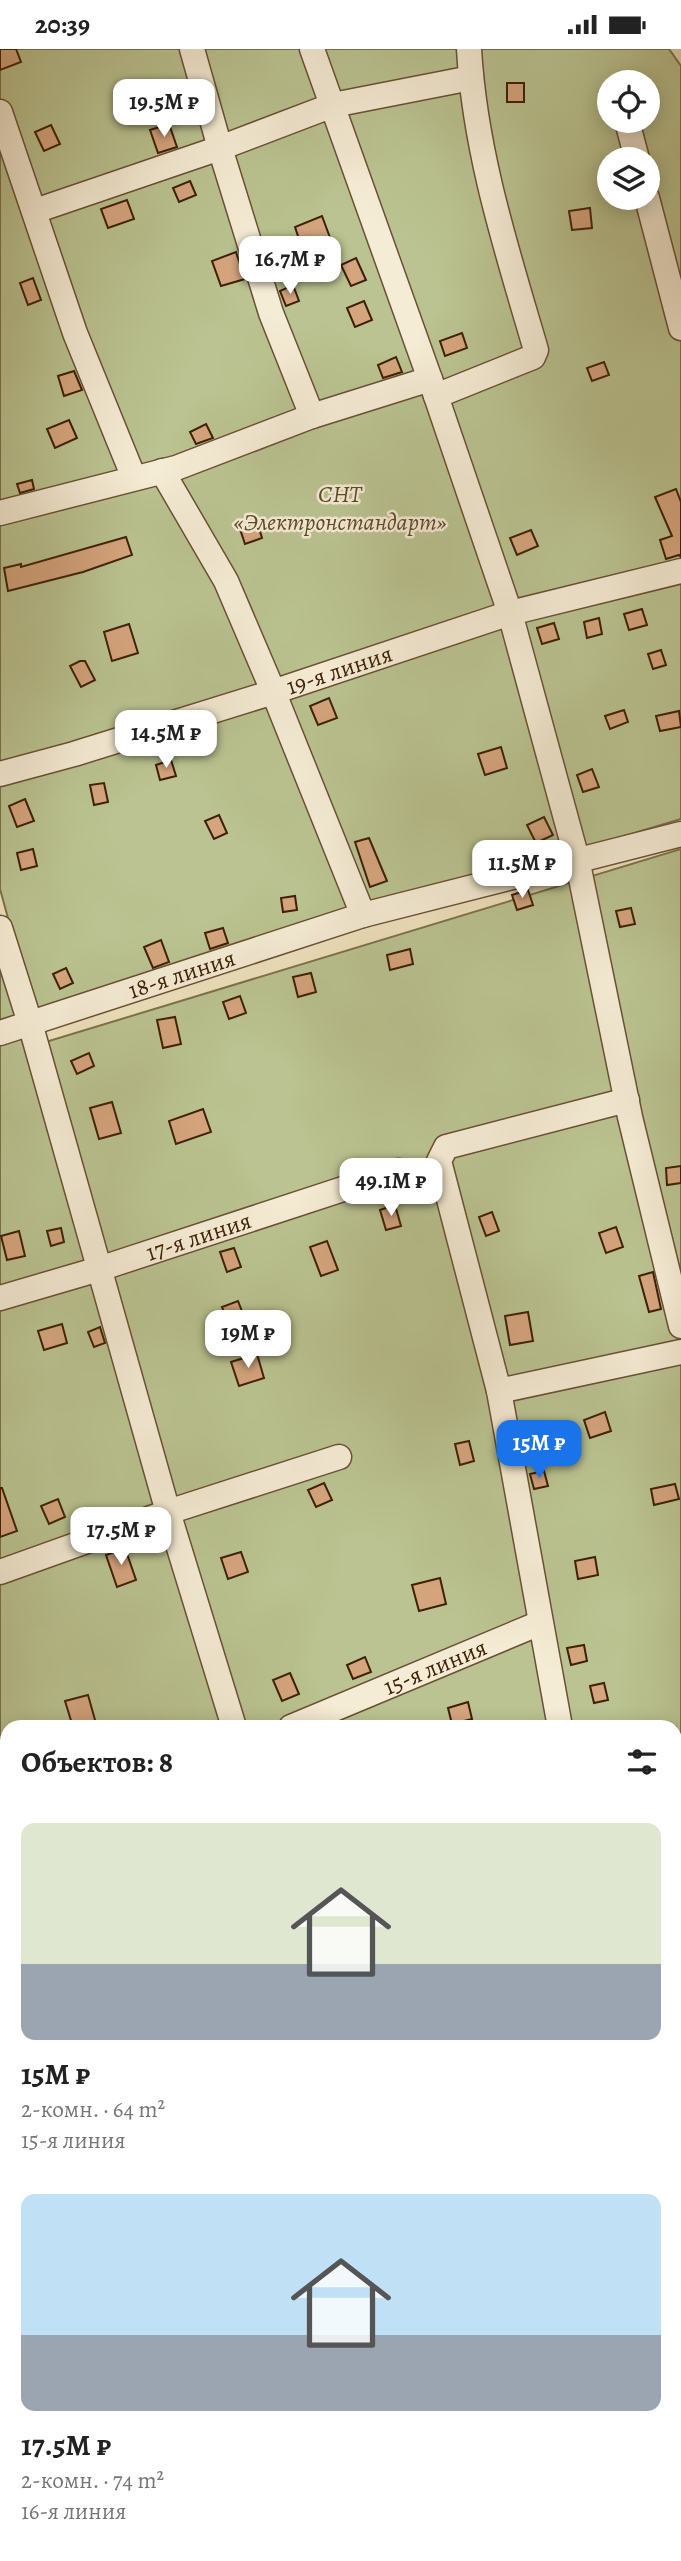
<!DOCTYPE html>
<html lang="ru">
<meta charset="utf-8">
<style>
body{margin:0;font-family:Alegreya,serif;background:#f6f6f6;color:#222;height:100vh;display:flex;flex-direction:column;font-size:26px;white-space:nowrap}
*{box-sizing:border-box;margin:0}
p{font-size:23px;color:#767676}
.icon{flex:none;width:38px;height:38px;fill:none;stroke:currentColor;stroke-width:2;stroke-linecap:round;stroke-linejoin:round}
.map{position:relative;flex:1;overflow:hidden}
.sheet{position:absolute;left:0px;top:1671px;width:682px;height:842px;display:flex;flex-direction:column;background:#fff;border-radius:21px 21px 0 0;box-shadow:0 4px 18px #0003}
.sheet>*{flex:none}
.controls{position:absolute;left:597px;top:21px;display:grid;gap:14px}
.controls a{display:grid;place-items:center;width:63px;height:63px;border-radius:50%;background:#fff;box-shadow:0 4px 18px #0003;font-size:35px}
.price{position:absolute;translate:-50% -60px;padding:0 16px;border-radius:14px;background:#fff;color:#222;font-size:23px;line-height:46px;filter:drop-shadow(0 2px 4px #0008)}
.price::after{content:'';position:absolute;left:50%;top:42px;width:21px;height:16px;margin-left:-10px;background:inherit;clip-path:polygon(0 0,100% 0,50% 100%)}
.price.on{background:#1a73e8;color:#fff}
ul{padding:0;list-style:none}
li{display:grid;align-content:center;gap:14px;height:371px;padding:0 21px}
li span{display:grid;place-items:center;height:217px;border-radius:14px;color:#555}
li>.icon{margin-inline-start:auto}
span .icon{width:126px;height:126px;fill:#fffc;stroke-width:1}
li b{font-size:30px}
h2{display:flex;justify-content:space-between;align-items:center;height:84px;padding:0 21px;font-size:30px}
.status{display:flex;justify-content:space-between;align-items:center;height:49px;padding:0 35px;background:#fff;direction:ltr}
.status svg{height:19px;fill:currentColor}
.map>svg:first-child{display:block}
.green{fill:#bac391;stroke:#7c724b;stroke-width:2;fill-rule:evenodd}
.building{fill:#d5a57e;stroke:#3e2005;stroke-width:2}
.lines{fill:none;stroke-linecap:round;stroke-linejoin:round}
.minor-casing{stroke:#6a5034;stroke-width:27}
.minor{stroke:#f5ecd5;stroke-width:24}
.labels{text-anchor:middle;stroke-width:5;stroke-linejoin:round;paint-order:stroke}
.park-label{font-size:24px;font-style:italic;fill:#5d4928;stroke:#f5ecd5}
.street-label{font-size:24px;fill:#3e2005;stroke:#f5ecd5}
</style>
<div class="status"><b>20:39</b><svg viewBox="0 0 49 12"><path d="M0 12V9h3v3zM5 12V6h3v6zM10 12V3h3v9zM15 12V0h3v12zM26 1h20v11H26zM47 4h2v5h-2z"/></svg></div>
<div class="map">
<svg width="681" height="2512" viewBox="0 0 681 2512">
<rect width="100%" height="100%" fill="#efe2bf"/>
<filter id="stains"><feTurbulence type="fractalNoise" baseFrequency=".00286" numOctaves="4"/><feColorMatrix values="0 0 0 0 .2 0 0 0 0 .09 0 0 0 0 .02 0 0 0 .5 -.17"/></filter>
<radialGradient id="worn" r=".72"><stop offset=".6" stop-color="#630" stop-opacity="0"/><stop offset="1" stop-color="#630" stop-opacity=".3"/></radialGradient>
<g class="green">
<path d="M0,0H669L681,17V770L377,861L37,975L0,840ZM609,33H648V72H609ZM609,110H648V149H609Z"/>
<path d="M681,800V2512H0V907L26,999ZM7,1678H676V2506H7Z"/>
</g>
<g class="building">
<polygon points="0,0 16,0 21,13 0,21"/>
<rect x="507" y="34" width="17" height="19"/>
<polygon points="169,75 177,98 158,104 150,81"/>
<polygon points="51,76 60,95 44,102 35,83"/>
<polygon points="190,132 196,146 179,153 173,139"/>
<polygon points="127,151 134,170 108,179 101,160"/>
<polygon points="590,159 592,179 572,181 569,162"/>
<polygon points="322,167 332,194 303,202 295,178"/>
<polygon points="236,203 245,230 221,237 212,212"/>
<polygon points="356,209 366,231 351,237 341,216"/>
<polygon points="33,229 41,251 28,256 20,234"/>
<polygon points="293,236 299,252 286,257 280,242"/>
<polygon points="364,252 372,271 355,278 347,259"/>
<polygon points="462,284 467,299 445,307 440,292"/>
<polygon points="396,308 402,323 383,329 378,316"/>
<polygon points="604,313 609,326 592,332 587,319"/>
<polygon points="74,322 82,341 64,347 58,327"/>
<polygon points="69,371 77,389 55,399 47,380"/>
<polygon points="206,375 213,389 196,395 190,383"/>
<polygon points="32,431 34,440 20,444 17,435"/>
<polygon points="676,440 681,453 681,508 679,506 666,510 660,491 672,487 655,448"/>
<polygon points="257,473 262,489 245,495 240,480"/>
<polygon points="531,481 538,497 517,506 510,489"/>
<polygon points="126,488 132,506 83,523 8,542 4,519 21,515 21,518"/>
<polygon points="642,560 647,576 629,581 624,565"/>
<polygon points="599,569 602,585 587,589 584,573"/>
<polygon points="554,574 559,590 542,595 537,579"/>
<polygon points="129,575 138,604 112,612 104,583"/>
<polygon points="661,601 666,616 653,620 648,605"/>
<polygon points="80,612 85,612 95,631 81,638 70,617"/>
<polygon points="329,649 337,669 318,676 310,657"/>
<polygon points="624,661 628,673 610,680 605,667"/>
<polygon points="679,662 681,678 660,682 656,667"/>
<polygon points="501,698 507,719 485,726 478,705"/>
<polygon points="171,711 176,727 160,731 156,716"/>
<polygon points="592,720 599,738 583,743 577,726"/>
<polygon points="104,734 108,753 94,756 90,736"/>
<polygon points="25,750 34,772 17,778 9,757"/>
<polygon points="219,766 227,784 214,790 205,772"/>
<polygon points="544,768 553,786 536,794 527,776"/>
<polygon points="369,789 387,832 370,838 355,793"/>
<polygon points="33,800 37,817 21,821 17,804"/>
<polygon points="528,841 533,856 517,861 512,846"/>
<polygon points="295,847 297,861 283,863 281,849"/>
<polygon points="631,859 635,875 620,878 616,862"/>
<polygon points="223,879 228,894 210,900 205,884"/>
<polygon points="161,891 169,913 153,919 144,898"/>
<polygon points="410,900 413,915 390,921 387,906"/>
<polygon points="66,919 73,934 60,940 53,925"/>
<polygon points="311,924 316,943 298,948 293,928"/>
<polygon points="240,947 246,964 229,970 223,953"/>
<polygon points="175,968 181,995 163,999 157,971"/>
<polygon points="89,1004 94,1017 77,1025 71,1012"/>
<polygon points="112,1053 121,1084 99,1090 90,1059"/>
<polygon points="203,1060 211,1083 176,1095 169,1072"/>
<polygon points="681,1117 681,1134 667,1136 666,1119"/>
<polygon points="395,1156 401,1177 386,1181 380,1161"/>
<polygon points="492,1163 499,1182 486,1187 479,1168"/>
<polygon points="616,1178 623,1198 606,1204 599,1184"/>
<polygon points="61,1179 64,1193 51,1197 47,1182"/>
<polygon points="19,1182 25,1207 7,1211 1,1187"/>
<polygon points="327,1192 338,1221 321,1227 310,1198"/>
<polygon points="234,1199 241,1218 227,1223 220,1203"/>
<polygon points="653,1223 661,1260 649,1263 639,1227"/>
<polygon points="238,1252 247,1275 231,1281 222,1258"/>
<polygon points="528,1263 533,1292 510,1296 505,1267"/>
<polygon points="62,1275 67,1294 44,1301 38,1282"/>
<polygon points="100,1278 105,1294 94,1298 88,1283"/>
<polygon points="257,1305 264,1329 239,1337 231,1313"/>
<polygon points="605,1363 611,1382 590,1389 584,1371"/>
<polygon points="469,1392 474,1412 460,1416 455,1395"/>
<polygon points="544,1422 548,1437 534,1440 530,1425"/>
<polygon points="324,1434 332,1451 316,1458 308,1441"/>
<polygon points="675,1435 679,1450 654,1456 651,1440"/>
<polygon points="0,1439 2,1439 17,1482 0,1488"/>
<polygon points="58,1450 65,1468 49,1475 41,1457"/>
<polygon points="125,1499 136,1531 117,1538 106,1506"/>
<polygon points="241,1503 248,1523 228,1530 221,1509"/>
<polygon points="595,1508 598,1526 578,1530 575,1512"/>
<polygon points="440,1529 446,1555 419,1562 412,1536"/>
<polygon points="584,1596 587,1612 571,1616 567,1599"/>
<polygon points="365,1608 371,1623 353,1630 347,1616"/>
<polygon points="290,1624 299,1645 282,1652 273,1631"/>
<polygon points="604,1634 608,1651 594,1654 590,1637"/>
<polygon points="88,1646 97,1678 73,1678 65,1652"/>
<polygon points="468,1653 472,1670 452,1675 448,1659"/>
</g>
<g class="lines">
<defs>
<g id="minor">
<polyline points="192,0 220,99 271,264 312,367"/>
<polyline points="312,0 436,347 510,564 577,810 630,1068 681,1277"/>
<polyline points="0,63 75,284 134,429"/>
<polyline points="627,72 637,110"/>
<polyline points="647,149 681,279"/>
<polyline points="35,162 220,99 333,56 471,29"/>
<path d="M436,347L533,308L536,301C507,202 475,104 469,0"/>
<polyline points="162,422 226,532 273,642 363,866"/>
<polyline points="0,464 176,419 312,367 430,330"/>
<path id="s1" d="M0,725L74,705L267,645L510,564L681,522"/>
<polyline points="0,879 30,974 168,1463 234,1678"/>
<path id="s2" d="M0,984L363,866L681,785"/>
<path id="s3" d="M0,1249L99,1220L398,1122"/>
<polyline points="499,1342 681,1303"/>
<polyline points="0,1523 168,1463 339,1408"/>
<path id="s4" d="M291,1678L540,1574"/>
<polyline points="560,1678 499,1342 439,1112 446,1098 627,1051"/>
<polyline points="0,1782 7,1779"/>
<polyline points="0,2045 7,2043"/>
<polyline points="0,2294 7,2292"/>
<polyline points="676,2411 681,2409"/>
<polyline points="409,2506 410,2512"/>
<polyline points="567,2506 568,2512"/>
<polyline points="148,2512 172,2506"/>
</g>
</defs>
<use href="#minor" class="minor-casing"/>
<use href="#minor" class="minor"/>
</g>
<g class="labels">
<g class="park-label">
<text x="340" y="453">СНТ<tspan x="340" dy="28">«Электронстандарт»</tspan></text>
</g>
<g class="street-label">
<text dy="8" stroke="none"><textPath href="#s1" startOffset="355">19-я линия</textPath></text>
<text dy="8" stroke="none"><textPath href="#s2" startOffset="191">18-я линия</textPath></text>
<text dy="8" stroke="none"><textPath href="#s3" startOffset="208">17-я линия</textPath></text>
<text dy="8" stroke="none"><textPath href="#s4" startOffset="156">15-я линия</textPath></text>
</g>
</g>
<rect width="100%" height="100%" filter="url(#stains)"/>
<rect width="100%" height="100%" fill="url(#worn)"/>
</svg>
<div class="controls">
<a><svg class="icon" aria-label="locate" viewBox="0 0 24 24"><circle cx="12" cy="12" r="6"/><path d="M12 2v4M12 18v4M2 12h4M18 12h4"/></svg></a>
<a><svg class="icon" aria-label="layers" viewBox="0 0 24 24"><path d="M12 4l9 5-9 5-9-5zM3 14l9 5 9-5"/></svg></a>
</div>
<b class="price" style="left:164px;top:90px">19.5M ₽</b>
<b class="price" style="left:290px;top:247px">16.7M ₽</b>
<b class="price" style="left:166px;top:721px">14.5M ₽</b>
<b class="price" style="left:522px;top:851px">11.5M ₽</b>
<b class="price" style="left:391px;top:1169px">49.1M ₽</b>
<b class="price" style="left:248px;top:1321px">19M ₽</b>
<b class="price on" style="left:539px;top:1431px">15M ₽</b>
<b class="price" style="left:121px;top:1518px">17.5M ₽</b>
<section class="sheet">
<h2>Объектов: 8<svg class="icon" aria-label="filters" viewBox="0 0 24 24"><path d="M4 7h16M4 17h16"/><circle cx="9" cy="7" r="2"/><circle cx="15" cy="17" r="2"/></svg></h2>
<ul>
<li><span style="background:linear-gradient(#dfe7d0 65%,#9aa5b1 0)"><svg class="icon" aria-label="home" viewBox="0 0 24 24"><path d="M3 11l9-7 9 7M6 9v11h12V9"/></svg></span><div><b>15M ₽</b><p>2-комн. · 64 m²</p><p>15-я линия</p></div></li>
<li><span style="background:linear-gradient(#bfe0f5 65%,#9aa5b1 0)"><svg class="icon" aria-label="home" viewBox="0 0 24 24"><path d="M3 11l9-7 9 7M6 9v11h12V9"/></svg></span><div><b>17.5M ₽</b><p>2-комн. · 74 m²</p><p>16-я линия</p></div></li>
</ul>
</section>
</div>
